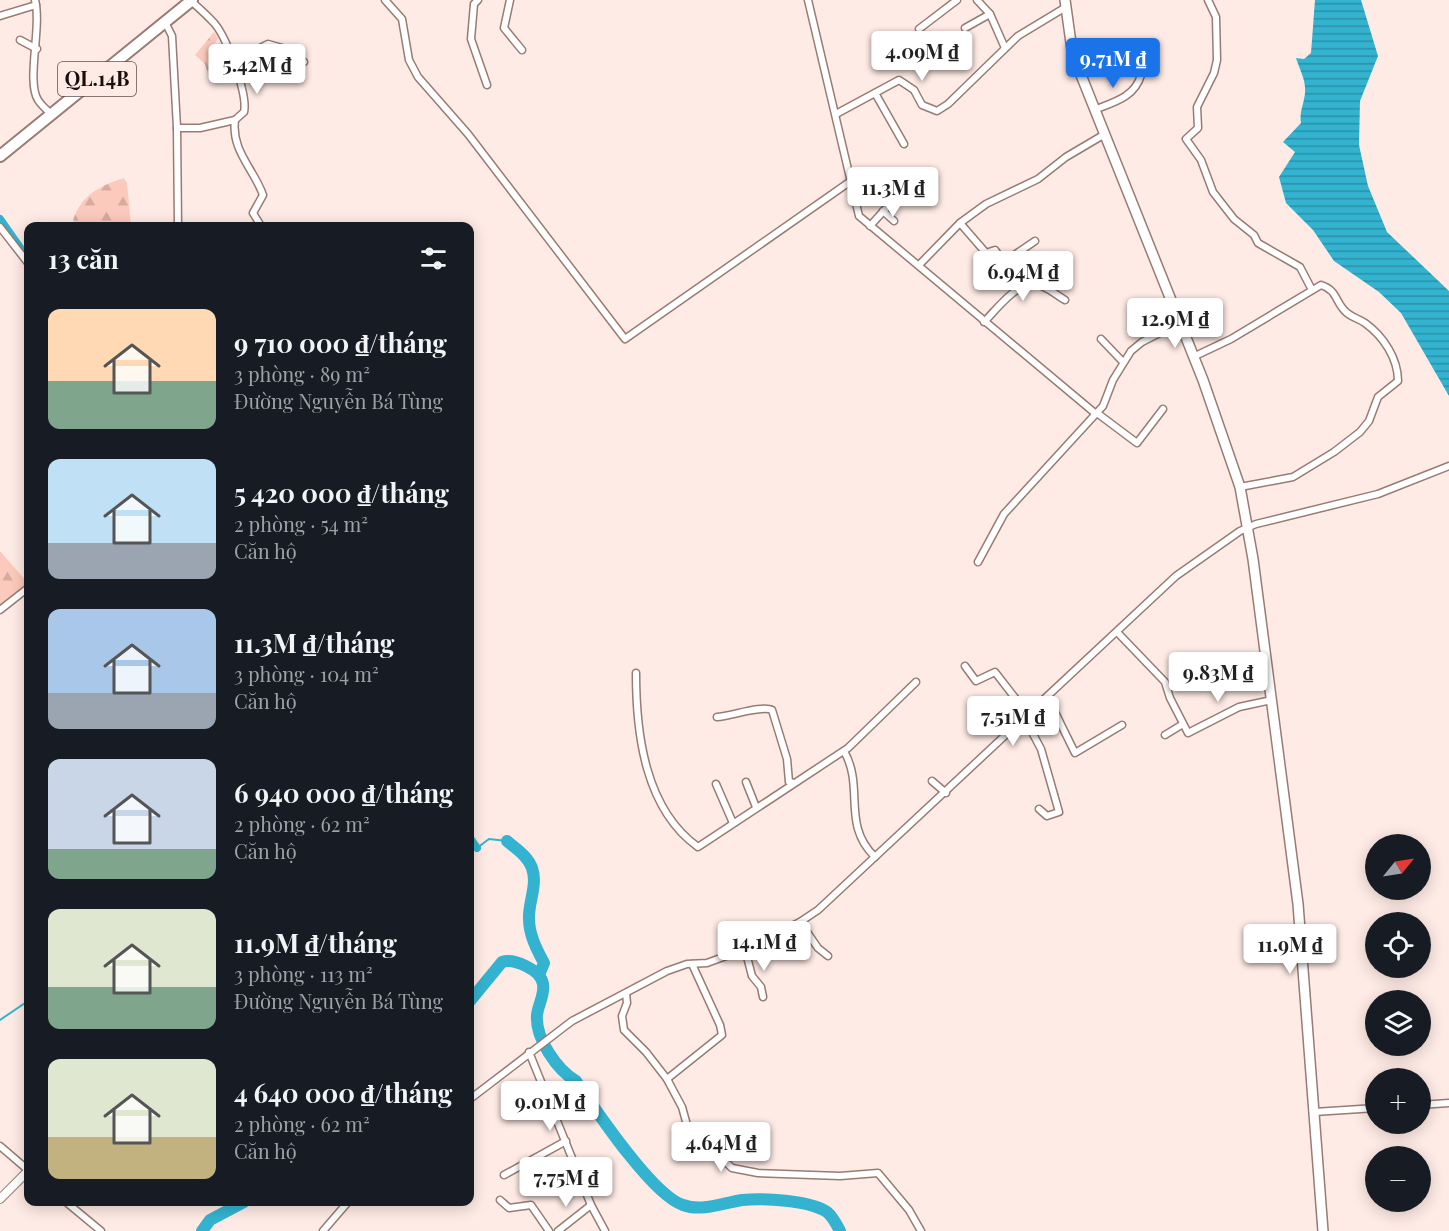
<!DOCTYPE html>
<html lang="vi">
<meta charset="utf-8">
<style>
body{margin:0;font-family:"Playfair Display",serif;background:#242831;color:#f1f3f6;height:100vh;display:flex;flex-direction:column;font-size:22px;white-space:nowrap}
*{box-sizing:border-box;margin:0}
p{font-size:20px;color:#9ea1a6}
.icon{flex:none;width:33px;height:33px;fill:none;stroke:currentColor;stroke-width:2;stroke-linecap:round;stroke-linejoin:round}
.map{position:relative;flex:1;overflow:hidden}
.side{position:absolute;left:24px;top:222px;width:450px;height:984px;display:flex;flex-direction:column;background:#171b24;border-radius:12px;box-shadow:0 3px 15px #0003}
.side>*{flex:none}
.needle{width:39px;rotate:60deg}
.tools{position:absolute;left:1365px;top:834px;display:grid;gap:12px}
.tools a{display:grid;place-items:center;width:66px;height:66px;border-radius:50%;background:#171b24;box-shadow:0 3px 15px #0003;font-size:30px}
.price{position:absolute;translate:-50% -51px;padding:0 14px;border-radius:6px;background:#fff;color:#222;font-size:20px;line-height:39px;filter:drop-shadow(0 2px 3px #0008)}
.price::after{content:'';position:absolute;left:50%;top:36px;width:18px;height:14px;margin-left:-9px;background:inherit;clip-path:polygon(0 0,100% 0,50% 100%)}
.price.current{background:#1a73e8;color:#fff}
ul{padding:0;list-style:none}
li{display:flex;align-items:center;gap:18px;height:150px;padding:0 24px}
li span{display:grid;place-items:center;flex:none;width:168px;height:120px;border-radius:12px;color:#555}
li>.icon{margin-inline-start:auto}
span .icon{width:72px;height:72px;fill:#fffc;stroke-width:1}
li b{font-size:26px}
h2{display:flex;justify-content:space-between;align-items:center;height:72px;padding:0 24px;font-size:26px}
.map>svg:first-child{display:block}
.forest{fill:url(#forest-firs)}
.water{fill:url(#water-rules)}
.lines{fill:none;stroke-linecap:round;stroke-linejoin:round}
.stream{stroke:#33b3cf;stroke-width:2}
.canal{stroke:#33b3cf;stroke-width:8}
.river{stroke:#33b3cf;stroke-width:12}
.minor-casing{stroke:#987b72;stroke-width:9}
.tertiary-casing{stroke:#987b72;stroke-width:10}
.secondary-casing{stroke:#987b72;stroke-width:12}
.trunk-casing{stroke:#987b72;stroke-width:14}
.minor{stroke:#fff;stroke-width:6}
.tertiary{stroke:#fff;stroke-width:8}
.secondary{stroke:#fff;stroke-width:9}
.trunk{stroke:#fff;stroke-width:10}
.labels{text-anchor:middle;stroke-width:4.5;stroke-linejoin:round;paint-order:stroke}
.shield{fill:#ffebe5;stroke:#5d504c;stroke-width:1.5}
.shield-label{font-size:20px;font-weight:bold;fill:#180e0b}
</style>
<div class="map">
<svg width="1449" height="1231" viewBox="0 0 1449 1231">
<defs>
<pattern id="forest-firs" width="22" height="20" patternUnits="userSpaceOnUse" patternTransform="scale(1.5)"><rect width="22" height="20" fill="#fccabc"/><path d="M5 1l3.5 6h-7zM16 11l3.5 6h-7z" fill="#d7aca0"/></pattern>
<pattern id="water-rules" width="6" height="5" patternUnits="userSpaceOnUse" patternTransform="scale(1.5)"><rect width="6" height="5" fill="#33b3cf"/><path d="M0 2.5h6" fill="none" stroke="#2a90a6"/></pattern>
</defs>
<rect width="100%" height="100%" fill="#ffebe5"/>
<g class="forest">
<polygon points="214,32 218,38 209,53 215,67 231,68 235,78 210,82 205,64 195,55"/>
<path d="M124,178L127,183L131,226H77L73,220C82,194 100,186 124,178Z"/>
<polygon points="0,551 28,583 0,606"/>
</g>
<path class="water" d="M1315,0H1361L1378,56L1360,101L1359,145L1368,186L1387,232L1449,291V396L1401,313L1379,292L1334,261L1313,230L1286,203L1279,177L1295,152L1283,142L1301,123C1299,112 1304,104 1305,93C1306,79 1300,71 1296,58L1304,59L1311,53Z"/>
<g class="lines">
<g class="stream">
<polyline points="470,849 477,848 489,839 507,841"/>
<polyline points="0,1020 28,1001"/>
</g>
<g class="canal">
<polyline points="0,219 28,259"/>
<polyline points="470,838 477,848"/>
</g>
<g class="river">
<path d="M507,841C516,849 528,856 532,868C538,885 528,903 529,919C529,935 537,950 544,963L539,975"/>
<path d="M470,1001L502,962C514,958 541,970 543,984C545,994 538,1005 537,1015C535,1038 557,1070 576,1081C595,1109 652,1195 683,1205C702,1212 723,1203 742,1200C763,1198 809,1200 827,1212C832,1216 837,1225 840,1231"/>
<polyline points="202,1231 210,1220 244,1202"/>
</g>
<defs>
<g id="minor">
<path d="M35,0C42,27 26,81 38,100C41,105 47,110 51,114"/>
<polyline points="385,0 402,19 409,60 418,77 468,134 625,339 848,183 853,183"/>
<polyline points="478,0 474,4 471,39 487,85"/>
<polyline points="510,0 504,28 522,50"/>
<polyline points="808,0 859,216 1096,414"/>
<polyline points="977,0 990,14 1005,48"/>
<polyline points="1208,0 1216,17 1217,60 1214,73 1197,107 1198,128 1186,139 1201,160 1213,192 1234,219 1254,235 1258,243 1300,267 1312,290"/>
<path d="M191,1C199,8 208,16 215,24C227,39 248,94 244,112L235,120"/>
<polyline points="0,16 36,5"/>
<path d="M165,22L172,36L177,128H200L235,120C231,151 254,169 263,195L253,213L261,226"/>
<polyline points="965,28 990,14"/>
<polyline points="919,29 957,0"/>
<polyline points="20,40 37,49"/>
<polyline points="228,53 250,53 268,44 289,50 304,62"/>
<polyline points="875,93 904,144"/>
<path d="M1094,110C1114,102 1135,97 1141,75"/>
<polyline points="836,114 899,80 914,90 922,105 937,111 948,104 1018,36 1066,7"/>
<polyline points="177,128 178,226"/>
<polyline points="883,211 894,221"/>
<polyline points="960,223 986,253 995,250 1004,262 1035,241"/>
<polyline points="870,226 898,195"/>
<polyline points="0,227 28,263"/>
<polyline points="919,265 960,223 986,204 1038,179 1066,157 1105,134"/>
<path d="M984,322C996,310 1016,283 1034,284C1044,284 1056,295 1065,300"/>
<polyline points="1101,339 1123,362"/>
<path d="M1193,357L1231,339L1321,285C1337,290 1335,301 1345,311C1350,317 1358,318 1365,323C1383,336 1398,358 1398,381L1378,397L1369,421L1360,432L1334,452L1293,477L1240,487"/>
<polyline points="1097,413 1137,443 1163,409"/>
<polyline points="978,562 1004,514 1103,406 1113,380 1131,351 1142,342 1179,323"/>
<polyline points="0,610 28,588"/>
<polyline points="1117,632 1165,682 1170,698 1188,733 1239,707 1272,700"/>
<polyline points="965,666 976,681 995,672 1029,716"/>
<path d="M636,673C636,734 645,809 698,847L848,748L916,682"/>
<polyline points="1048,698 1075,753 1122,725"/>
<path d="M717,717C731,716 763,705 772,710L787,759L789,782L794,783"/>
<polyline points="1025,719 1041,749 1059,812 1047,816 1039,809"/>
<polyline points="1165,735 1183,724"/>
<path d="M844,751C865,788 841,824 875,857"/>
<polyline points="932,781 946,793"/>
<polyline points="746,782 756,807"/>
<polyline points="716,784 733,823"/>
<polyline points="800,922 818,948 828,956"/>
<polyline points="745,949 752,976 761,987 763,997"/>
<polyline points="626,993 627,1003 622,1016 624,1030 646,1052 667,1079 682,1107 687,1125 732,1168 758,1173 840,1176 878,1173 909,1210 921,1231"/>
<polyline points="529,1052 591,1205 605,1231"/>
<polyline points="667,1079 722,1035 720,1025 692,964"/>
<polyline points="470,1099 572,1021 667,971 687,964 707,963 745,949 800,922 818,910 1176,576 1240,531 1256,524 1378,494 1449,466"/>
<polyline points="1420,1105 1449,1103"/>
<polyline points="1314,1112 1376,1108"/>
<polyline points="0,1146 28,1170"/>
<polyline points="504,1175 566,1141"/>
<polyline points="500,1200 509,1208 531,1205 549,1231"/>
<polyline points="66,1202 101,1231"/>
<polyline points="323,1231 348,1202"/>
<polyline points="558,1231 591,1205"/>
</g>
<polyline id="tertiary" points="0,1199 28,1171"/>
<polyline id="secondary" points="1065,0 1072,50 1079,70 1203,380 1240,487 1253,559 1298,904 1323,1231"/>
<polyline id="trunk" points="0,156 192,0"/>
</defs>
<use href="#minor" class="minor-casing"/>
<use href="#tertiary" class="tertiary-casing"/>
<use href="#secondary" class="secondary-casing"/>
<use href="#trunk" class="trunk-casing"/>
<use href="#minor" class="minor"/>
<use href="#tertiary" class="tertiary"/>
<use href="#secondary" class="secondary"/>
<use href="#trunk" class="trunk"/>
</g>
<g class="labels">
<rect class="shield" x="58" y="62" width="78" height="34" rx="4.5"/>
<g class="shield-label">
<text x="97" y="86">QL.14B</text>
</g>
</g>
</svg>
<div class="tools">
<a><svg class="needle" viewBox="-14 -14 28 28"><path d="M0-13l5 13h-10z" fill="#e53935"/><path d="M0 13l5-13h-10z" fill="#9ea1a6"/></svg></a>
<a><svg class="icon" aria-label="locate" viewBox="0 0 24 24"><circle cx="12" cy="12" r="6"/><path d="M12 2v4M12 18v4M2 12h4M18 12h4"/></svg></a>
<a><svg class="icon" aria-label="layers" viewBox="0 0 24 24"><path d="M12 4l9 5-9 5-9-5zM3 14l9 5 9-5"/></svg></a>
<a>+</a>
<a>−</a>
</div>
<b class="price" style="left:922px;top:82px">4.09M ₫</b>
<b class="price current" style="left:1113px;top:89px">9.71M ₫</b>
<b class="price" style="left:257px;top:95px">5.42M ₫</b>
<b class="price" style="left:893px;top:218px">11.3M ₫</b>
<b class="price" style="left:1023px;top:302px">6.94M ₫</b>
<b class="price" style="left:1175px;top:349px">12.9M ₫</b>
<b class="price" style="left:1218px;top:703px">9.83M ₫</b>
<b class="price" style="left:1013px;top:747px">7.51M ₫</b>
<b class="price" style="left:764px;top:972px">14.1M ₫</b>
<b class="price" style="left:1290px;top:975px">11.9M ₫</b>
<b class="price" style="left:550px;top:1132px">9.01M ₫</b>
<b class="price" style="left:721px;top:1173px">4.64M ₫</b>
<b class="price" style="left:566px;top:1208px">7.75M ₫</b>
<section class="side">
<h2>13 căn<svg class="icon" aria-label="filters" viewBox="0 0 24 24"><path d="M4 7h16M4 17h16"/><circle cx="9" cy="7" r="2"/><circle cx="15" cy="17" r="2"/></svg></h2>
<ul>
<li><span style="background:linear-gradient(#ffd9b3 60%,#7fa58c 0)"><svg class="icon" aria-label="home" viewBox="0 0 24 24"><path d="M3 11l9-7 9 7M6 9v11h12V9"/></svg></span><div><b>9 710 000 ₫/tháng</b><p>3 phòng · 89 m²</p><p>Đường Nguyễn Bá Tùng</p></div></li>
<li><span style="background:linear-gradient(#bfe0f5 70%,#9aa5b1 0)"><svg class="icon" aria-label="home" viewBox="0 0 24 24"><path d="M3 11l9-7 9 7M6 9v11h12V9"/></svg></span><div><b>5 420 000 ₫/tháng</b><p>2 phòng · 54 m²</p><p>Căn hộ</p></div></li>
<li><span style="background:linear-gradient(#a9c7e8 70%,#9aa5b1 0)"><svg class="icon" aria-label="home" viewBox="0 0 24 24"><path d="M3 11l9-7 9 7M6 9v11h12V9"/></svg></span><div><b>11.3M ₫/tháng</b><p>3 phòng · 104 m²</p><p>Căn hộ</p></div></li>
<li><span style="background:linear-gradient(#c9d6e8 75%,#7fa58c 0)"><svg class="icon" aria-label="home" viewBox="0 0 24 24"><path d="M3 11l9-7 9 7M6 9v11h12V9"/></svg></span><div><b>6 940 000 ₫/tháng</b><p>2 phòng · 62 m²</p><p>Căn hộ</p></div></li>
<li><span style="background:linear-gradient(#dfe7d0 65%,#7fa58c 0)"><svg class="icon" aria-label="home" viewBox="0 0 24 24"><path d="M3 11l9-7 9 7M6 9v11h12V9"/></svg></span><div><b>11.9M ₫/tháng</b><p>3 phòng · 113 m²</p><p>Đường Nguyễn Bá Tùng</p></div></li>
<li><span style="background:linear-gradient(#dfe7d0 65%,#c2b280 0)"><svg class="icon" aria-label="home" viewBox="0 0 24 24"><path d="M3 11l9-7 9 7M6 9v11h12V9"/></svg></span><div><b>4 640 000 ₫/tháng</b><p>2 phòng · 62 m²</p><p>Căn hộ</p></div></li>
</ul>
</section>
</div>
